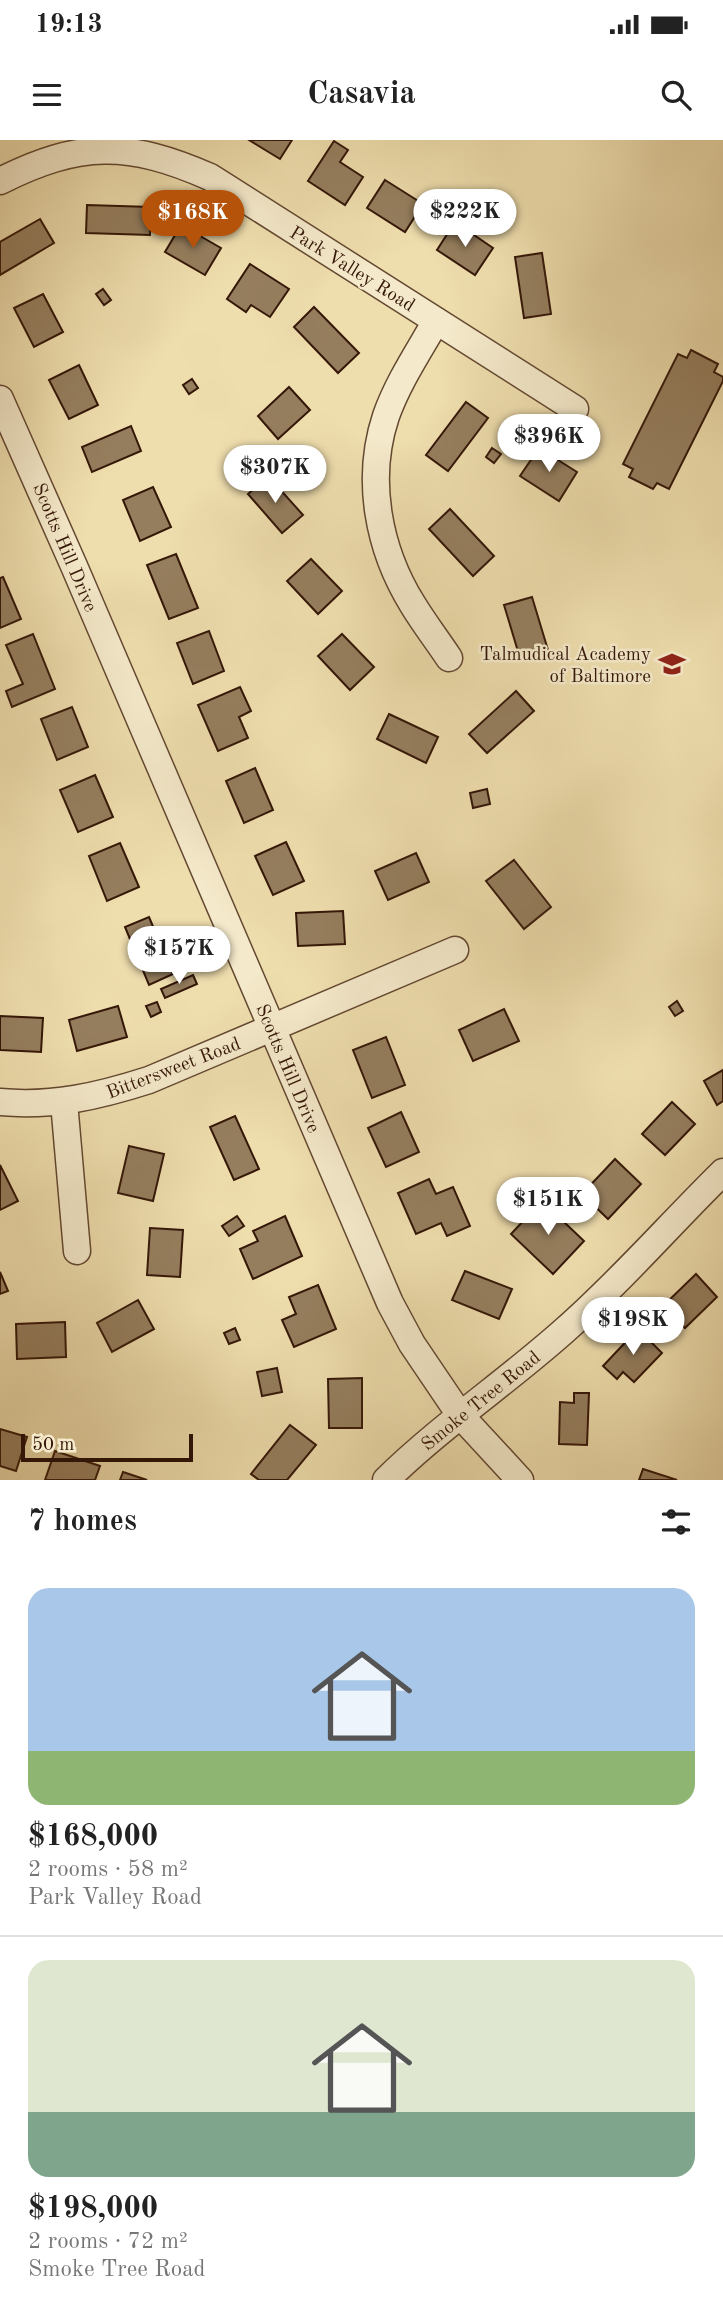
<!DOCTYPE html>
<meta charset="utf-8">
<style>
body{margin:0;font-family:"Old Standard TT",serif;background:#f2f2f2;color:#222;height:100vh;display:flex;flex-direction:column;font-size:26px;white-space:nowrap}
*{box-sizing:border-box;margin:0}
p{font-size:23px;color:#767676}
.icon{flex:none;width:38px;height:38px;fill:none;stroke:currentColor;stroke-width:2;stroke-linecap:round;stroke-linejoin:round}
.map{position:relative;height:1340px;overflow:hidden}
.details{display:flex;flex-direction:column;background:#fff;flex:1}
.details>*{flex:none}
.scale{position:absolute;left:21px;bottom:18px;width:172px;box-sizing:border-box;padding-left:7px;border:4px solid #351708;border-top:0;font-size:19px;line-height:24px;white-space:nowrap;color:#351708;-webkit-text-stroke:5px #f4e9ca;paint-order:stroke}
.price{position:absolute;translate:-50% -60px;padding:0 16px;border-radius:24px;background:#fff;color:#222;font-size:23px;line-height:46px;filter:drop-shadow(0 2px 4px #0008)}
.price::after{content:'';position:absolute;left:50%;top:42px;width:21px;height:16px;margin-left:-10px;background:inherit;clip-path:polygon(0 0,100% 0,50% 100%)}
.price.active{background:#b45309;color:#fff}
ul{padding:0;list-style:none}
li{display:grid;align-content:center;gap:14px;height:371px;padding:0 28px}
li+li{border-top:2px solid #e0e0e0}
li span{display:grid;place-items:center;height:217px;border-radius:21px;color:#555}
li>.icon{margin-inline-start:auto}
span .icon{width:126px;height:126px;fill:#fffc;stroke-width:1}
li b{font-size:30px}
h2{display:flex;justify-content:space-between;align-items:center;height:84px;padding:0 28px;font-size:30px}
.status{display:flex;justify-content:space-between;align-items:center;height:49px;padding:0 35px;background:#fff;direction:ltr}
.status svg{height:19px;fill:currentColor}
header{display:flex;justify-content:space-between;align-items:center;height:91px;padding:0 28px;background:#fff;font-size:32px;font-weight:700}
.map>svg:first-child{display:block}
.building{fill:#957e5e;stroke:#351708;stroke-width:2}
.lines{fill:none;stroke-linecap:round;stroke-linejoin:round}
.minor-casing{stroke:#634831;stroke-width:29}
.minor{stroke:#f4e9ca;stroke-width:26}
.labels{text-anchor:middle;stroke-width:5;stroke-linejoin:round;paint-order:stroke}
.street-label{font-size:19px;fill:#351708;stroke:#f4e9ca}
.poi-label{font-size:19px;fill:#351708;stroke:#f4e9ca;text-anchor:end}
</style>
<div class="status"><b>19:13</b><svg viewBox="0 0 49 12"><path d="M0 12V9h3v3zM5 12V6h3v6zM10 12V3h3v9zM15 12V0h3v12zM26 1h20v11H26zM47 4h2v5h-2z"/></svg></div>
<header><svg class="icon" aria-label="menu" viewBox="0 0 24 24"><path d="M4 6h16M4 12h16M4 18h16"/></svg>Casavia<svg class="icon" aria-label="search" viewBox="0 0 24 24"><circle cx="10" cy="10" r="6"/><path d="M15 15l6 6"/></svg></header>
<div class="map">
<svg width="723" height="1340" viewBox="0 0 723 1340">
<rect width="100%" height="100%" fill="#eeddad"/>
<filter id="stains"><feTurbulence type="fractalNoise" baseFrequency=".00286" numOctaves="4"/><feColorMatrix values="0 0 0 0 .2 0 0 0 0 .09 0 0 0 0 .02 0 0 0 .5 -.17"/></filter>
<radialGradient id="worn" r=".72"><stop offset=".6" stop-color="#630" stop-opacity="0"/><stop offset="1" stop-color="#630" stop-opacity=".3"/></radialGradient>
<g class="building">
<polygon points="249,0 292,0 280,19"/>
<polygon points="334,1 348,10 340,22 363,37 345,65 308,41"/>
<polygon points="385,40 423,64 405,92 367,68"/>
<polygon points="87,65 151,67 150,95 86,93"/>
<polygon points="40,79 54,103 0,135 0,102"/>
<polygon points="455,82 493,108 475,135 437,110"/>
<polygon points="181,85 221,108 205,135 165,112"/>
<polygon points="542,113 551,174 524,178 515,117"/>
<polygon points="250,124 289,149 270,177 251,165 246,172 227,159"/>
<polygon points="103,149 111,160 104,165 96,154"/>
<polygon points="43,154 63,192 34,207 14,168"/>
<polygon points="314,167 359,213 338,233 294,187"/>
<polygon points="691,210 718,224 714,232 723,237 723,241 669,349 657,343 653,349 629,337 633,329 623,324 678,214 687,218"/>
<polygon points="79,225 98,265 69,279 49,240"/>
<polygon points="192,239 198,248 189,254 183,245"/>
<polygon points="289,247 310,270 278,299 258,276"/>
<polygon points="466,262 488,278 448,331 426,315"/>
<polygon points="131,286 141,311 92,332 82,307"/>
<polygon points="492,308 501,314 494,323 486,317"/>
<polygon points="539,308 577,332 559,361 520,336"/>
<polygon points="268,336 303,375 282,393 248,354"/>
<polygon points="153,347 171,387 140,401 123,360"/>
<polygon points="450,369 494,416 473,436 429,389"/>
<polygon points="176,414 198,468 169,479 147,425"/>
<polygon points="311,419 342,451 318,474 287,441"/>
<polygon points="3,437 21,479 0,488 0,438"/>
<polygon points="532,457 548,510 520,518 504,465"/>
<polygon points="209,491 224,531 193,544 177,503"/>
<polygon points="33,494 55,549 12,567 6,551 23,544 6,505"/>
<polygon points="342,494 374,527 350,550 318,516"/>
<polygon points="240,547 251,571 239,577 248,598 218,611 198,565"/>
<polygon points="516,551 534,571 487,613 469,594"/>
<polygon points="72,567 88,607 57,620 41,579"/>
<polygon points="389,574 438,597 426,623 377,599"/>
<polygon points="255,628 273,670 244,683 226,641"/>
<polygon points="95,635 113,677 78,692 60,650"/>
<polygon points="487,649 490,664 473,668 470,653"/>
<polygon points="286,702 304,741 273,755 255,716"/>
<polygon points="120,703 139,747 107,761 89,716"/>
<polygon points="416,713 429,742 388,760 375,731"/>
<polygon points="514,720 551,767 524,789 486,741"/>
<polygon points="343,771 345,804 298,806 296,773"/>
<polygon points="149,777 173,834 149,845 125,787"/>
<polygon points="193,835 197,844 165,858 161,849"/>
<polygon points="677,861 683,871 675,876 669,867"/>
<polygon points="157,862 161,872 151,877 146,866"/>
<polygon points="118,866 127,897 77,911 69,880"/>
<polygon points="504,869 519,901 473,921 459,890"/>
<polygon points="0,876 43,878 41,912 0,910"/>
<polygon points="386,897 405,945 372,958 353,910"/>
<polygon points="723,930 723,961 717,965 704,941"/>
<polygon points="672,962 695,984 665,1015 642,994"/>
<polygon points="401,972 419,1012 386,1027 368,988"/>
<polygon points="235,976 259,1029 234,1040 210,987"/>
<polygon points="129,1006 164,1014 153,1061 118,1053"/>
<polygon points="615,1019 641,1044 608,1079 582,1054"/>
<polygon points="0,1025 18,1061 0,1070"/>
<polygon points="429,1039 436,1054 453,1047 470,1086 447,1096 441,1083 416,1094 398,1053"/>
<polygon points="542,1061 584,1101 553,1134 511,1094"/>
<polygon points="237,1076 244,1086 229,1096 222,1086"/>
<polygon points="285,1076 302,1116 253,1139 240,1109 258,1101 253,1091"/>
<polygon points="150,1088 183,1090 180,1137 147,1135"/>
<polygon points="465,1131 512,1149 499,1179 452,1160"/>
<polygon points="0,1132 8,1151 0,1154"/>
<polygon points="696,1134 717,1157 685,1188 663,1166"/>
<polygon points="318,1145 336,1189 294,1207 282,1180 296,1174 289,1157"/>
<polygon points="138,1160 154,1189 112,1212 97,1183"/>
<polygon points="65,1182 66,1217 17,1219 16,1184"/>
<polygon points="235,1188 240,1200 229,1204 224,1193"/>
<polygon points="638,1189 662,1213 634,1242 623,1232 617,1239 603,1226"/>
<polygon points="277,1228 282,1252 262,1256 257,1232"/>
<polygon points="362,1238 362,1288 329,1288 328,1239"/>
<polygon points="574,1253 589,1253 587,1305 559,1304 560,1262 574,1263"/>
<polygon points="290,1285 316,1305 287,1340 259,1340 251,1334"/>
<polygon points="0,1289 27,1297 16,1331 0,1326"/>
<polygon points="55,1311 100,1326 95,1340 45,1340"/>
<polygon points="643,1329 677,1340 639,1340"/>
<polygon points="123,1332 147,1340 120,1340"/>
</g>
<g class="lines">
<defs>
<g id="minor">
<path d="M0,41C80,1 128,1 210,37L575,269"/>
<path d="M436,181C419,211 398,242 386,276C365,339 378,409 413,465C424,483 437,500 449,518"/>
<polyline points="0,259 74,426 390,1163 412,1204 460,1275 520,1340"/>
<path d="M0,962C52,967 99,956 149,940L455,810"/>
<polyline points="64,962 77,1111"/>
<path d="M386,1340C442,1285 507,1242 565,1190C621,1141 670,1084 723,1032"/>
</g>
</defs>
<use href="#minor" class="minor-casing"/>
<use href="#minor" class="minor"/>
</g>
<defs>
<symbol id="school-bare" viewBox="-9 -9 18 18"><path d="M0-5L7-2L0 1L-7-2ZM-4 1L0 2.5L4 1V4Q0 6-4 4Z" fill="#8f2418" stroke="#f4e9ca" stroke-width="2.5" paint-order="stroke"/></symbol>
</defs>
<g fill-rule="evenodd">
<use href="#school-bare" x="653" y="505" width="38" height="38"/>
</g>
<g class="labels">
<g class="street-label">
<text transform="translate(353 128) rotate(32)" y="7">Park Valley Road</text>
<text transform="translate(66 407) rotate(67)" y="7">Scotts Hill Drive</text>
<text transform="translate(173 927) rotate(-21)" y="7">Bittersweet Road</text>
<text transform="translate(289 928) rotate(67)" y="7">Scotts Hill Drive</text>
<text transform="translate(480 1260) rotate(-39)" y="7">Smoke Tree Road</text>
</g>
<g class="poi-label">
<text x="651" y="520">Talmudical Academy<tspan x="651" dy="22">of Baltimore</tspan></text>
</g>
</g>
<rect width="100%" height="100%" filter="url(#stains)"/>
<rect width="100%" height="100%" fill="url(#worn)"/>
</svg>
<div class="scale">50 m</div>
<b class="price" style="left:465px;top:109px">$222K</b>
<b class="price active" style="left:193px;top:110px">$168K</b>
<b class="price" style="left:549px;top:334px">$396K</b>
<b class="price" style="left:275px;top:365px">$307K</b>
<b class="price" style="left:179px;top:846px">$157K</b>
<b class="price" style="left:548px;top:1097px">$151K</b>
<b class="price" style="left:633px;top:1217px">$198K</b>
</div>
<section class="details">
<h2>7 homes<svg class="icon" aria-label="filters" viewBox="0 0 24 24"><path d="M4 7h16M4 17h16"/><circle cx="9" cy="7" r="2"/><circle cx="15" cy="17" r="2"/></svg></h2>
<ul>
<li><span style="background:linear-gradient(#a9c7e8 75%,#8fb573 0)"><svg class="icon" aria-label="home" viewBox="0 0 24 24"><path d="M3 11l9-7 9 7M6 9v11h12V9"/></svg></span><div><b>$168,000</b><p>2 rooms · 58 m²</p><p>Park Valley Road</p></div></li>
<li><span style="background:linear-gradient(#dfe7d0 70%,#7fa58c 0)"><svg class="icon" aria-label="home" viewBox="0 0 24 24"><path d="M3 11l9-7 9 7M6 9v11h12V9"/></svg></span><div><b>$198,000</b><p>2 rooms · 72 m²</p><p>Smoke Tree Road</p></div></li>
</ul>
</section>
